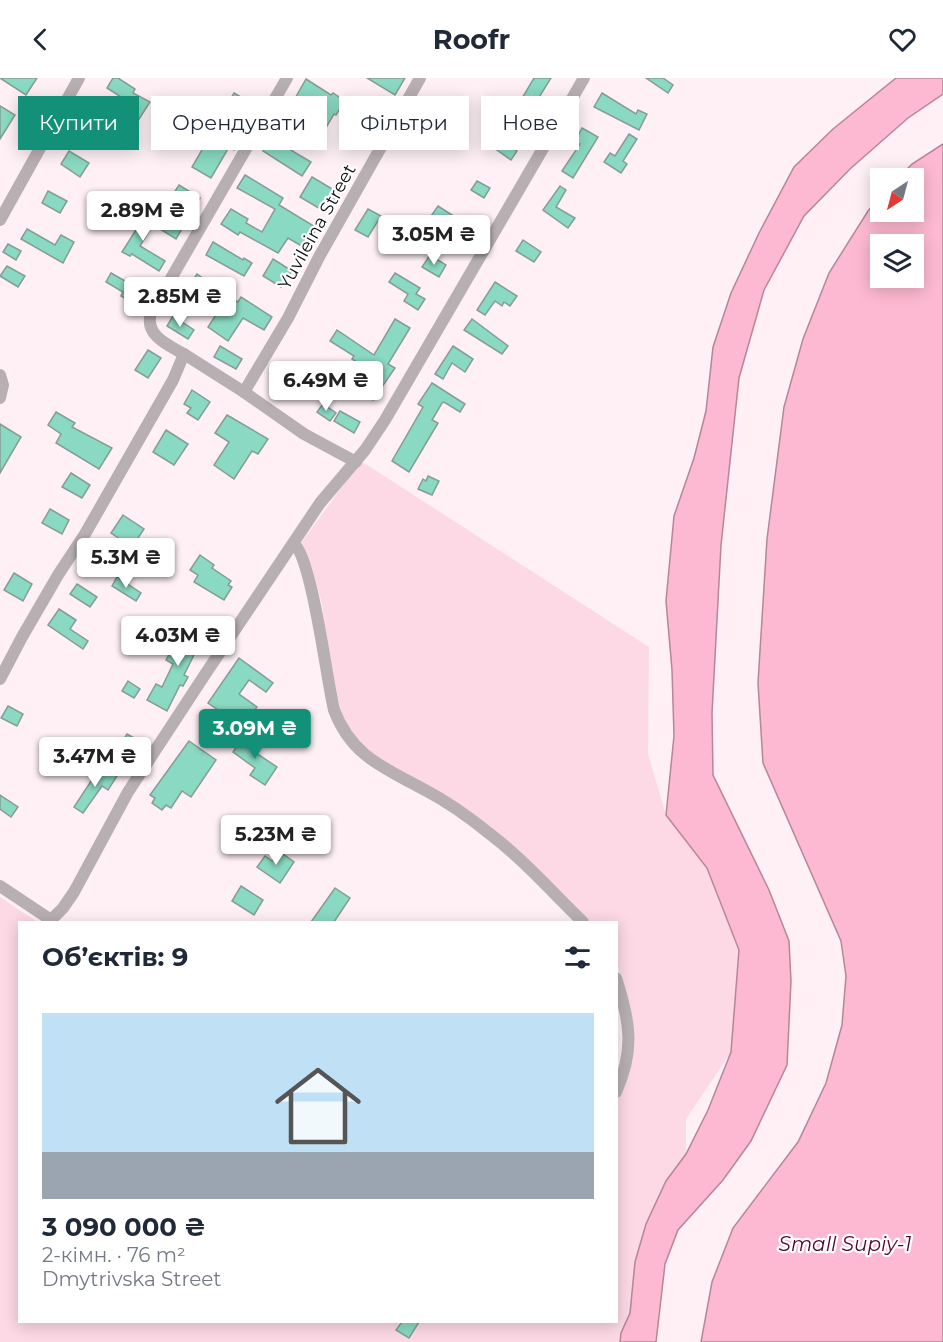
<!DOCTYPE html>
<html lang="uk">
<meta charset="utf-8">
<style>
body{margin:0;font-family:Montserrat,sans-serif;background:#f6f6f7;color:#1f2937;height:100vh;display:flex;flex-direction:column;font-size:22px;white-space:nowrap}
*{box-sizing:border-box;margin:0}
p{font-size:20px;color:#747a83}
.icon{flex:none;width:33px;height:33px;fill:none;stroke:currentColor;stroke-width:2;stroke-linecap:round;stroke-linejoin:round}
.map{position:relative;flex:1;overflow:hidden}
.drawer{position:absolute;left:18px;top:843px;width:600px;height:402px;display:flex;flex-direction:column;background:#fff;border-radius:0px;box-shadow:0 3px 15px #0003}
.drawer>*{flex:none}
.top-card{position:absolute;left:18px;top:18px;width:600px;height:54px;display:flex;gap:12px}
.needle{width:39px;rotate:216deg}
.controls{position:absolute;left:870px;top:90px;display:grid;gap:12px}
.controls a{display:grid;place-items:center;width:54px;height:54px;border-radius:0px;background:#fff;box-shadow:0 3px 15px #0003;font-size:30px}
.price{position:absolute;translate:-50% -51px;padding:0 14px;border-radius:6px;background:#fff;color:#222;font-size:20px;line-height:39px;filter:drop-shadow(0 2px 3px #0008)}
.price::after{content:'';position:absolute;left:50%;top:36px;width:18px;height:14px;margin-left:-9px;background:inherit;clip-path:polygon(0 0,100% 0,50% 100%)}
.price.on{background:#129178;color:#fff}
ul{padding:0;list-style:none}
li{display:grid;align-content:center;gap:12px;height:318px;padding:0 24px}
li+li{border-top:2px solid #e0e1e3}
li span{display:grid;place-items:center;height:186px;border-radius:0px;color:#555}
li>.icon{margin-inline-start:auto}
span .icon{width:108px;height:108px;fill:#fffc;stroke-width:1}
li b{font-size:26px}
h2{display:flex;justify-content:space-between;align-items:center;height:72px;padding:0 24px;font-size:26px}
.pill{padding:0 21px;border-radius:0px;background:#fff;box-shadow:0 3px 15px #0003;font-size:21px;line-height:54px}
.pill.on{background:#129178;color:#fff}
header{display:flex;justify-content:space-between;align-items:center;height:78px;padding:0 24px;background:#fff;font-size:27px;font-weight:700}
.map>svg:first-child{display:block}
.green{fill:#fcd9e5}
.water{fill:#fdb9d1;stroke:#b78697;stroke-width:1.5;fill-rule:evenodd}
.building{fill:#8ad9c2;stroke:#869c95;stroke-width:1.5}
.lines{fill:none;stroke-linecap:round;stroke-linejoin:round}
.minor{stroke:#b8afb2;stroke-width:12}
.labels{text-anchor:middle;stroke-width:4.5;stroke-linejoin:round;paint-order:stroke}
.street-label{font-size:18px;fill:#150e10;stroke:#fff}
.water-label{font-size:20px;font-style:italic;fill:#55062f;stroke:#fff}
</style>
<header><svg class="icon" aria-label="back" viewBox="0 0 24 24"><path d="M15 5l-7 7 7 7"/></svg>Roofr<svg class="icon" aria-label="heart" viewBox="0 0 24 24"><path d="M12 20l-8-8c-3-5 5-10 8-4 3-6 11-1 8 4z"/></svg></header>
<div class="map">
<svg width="943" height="1264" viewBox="0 0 943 1264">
<rect width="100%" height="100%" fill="#fef0f5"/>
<polygon class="green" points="361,383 649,569 648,676 666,737 707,790 739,872 731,974 686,1041 686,1076 666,1103 635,1184 630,1235 621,1255 620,1264 0,1264 0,819 37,844 20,844 20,1244 616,1244 617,1021 624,1005 626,917 617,886 616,844 591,844 534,787 363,671 340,638 326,564 322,526 312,489 301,465"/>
<g class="water">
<polygon points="896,0 943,0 943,16 908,40 850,91 804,138 764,212 739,300 721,467 712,635 713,697 769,812 789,863 791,903 787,987 751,1063 723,1102 678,1152 665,1186 656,1264 620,1264 621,1255 630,1235 635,1184 646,1146 666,1103 686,1076 708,1032 731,974 739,872 707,790 666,737 674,658 672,592 666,523 674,438 694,380 706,333 713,269 731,215 759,155 794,89 833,51"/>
<path d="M943,66V1264H701L712,1204L733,1150L798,1064L826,1005L842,947L846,898L841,863L763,685L758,605L767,461L784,329L803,261L829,195L868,133L880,119V134H914V100H898L912,86ZM880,166H914V200H880Z"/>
</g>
<g class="building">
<polygon points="0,0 37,0 26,17"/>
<polygon points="113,0 118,0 135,11 133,15 150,24 130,55 137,58 131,67 88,41 96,27 125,44 135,28 107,10"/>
<polygon points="367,0 405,0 395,17"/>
<polygon points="534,0 551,0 533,29 521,22"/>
<polygon points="646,0 663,0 673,7 668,15"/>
<polygon points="306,1 331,17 333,15 345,23 336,37 334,36 318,63 310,58 311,56 284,40"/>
<polygon points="234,15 254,27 247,38 227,27"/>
<polygon points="602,15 636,36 638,32 647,36 639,52 594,29"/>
<polygon points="0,28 15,37 0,61"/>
<polygon points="362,31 373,38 376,32 385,37 373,57 354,45"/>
<polygon points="191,38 214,52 217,46 241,60 234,72 229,69 211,100 192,89 209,60 186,46"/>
<polygon points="274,44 285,51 280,60 269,53"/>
<polygon points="582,50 598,59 573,100 562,93 580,66 575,63"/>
<polygon points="629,56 637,61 623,83 627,86 621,95 604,84 610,75 615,78"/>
<polygon points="272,58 291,69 289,71 311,84 302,98 263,73"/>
<polygon points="503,64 517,73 511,82 497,72"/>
<polygon points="69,73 89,85 80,99 61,86"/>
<polygon points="245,97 283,120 279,127 317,150 305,170 288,160 278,175 240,154 238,157 221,146 231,131 248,141 246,145 262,154 275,131 237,110"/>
<polygon points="312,99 339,115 327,135 300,119"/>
<polygon points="477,103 490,110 484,120 471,112"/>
<polygon points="179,107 200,120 176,161 160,151 177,122 172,118"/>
<polygon points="560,108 566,112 556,129 575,140 568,150 543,132"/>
<polygon points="48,113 67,123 60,135 42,125"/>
<polygon points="438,128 469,148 460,162 429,141"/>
<polygon points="368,131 381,138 368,159 355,152"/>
<polygon points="139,134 155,143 140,168 165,183 159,193 132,176 130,178 122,174 136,152 131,149"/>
<polygon points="27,151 55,167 61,157 74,164 63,185 21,161"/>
<polygon points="523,162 541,174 534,184 516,173"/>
<polygon points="213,164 243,182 244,180 252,185 244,198 206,177"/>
<polygon points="8,166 21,173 16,182 3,174"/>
<polygon points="430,177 446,187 439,199 422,189"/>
<polygon points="273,181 292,193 281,209 263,198"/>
<polygon points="7,188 25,198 18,209 0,198"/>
<polygon points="111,195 148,216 140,229 121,218 123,214 106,204"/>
<polygon points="395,195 420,210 416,216 425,221 418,232 404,223 408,216 389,204"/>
<polygon points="197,196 238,224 241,219 272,239 264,252 243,240 228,263 208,249 221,229 189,208"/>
<polygon points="495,204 517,218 510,228 504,224 502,228 495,223 485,237 477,232"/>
<polygon points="173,238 194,252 188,261 167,248"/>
<polygon points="395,241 410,250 388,286 395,290 373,322 364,316 376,296 352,281 354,278 330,263 337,252 374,277"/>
<polygon points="472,241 508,268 502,276 464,252"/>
<polygon points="220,268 242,281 236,291 214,279"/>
<polygon points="453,268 473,281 465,294 452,285 443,301 435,296"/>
<polygon points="148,272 161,280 148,300 135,292"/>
<polygon points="432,305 465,326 460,334 444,324 442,325 432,342 438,345 409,394 392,383 423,329 418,326"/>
<polygon points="192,312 210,324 198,342 187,335 191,330 184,326"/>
<polygon points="323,326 336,335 330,343 317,334"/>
<polygon points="340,333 360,344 354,355 334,343"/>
<polygon points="56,334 75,345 72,349 112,370 99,391 56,365 61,356 48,347"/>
<polygon points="227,337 268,361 258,376 252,373 234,401 214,387 229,364 215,355"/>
<polygon points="0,346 21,359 0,395"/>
<polygon points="166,352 188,366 174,387 153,374"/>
<polygon points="71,395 90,407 82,420 62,409"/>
<polygon points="428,398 439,403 432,417 418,411 423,401 426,403"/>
<polygon points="50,431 69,442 62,456 42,445"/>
<polygon points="123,437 144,451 132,469 111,455"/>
<polygon points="137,469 163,485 158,494 131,478"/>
<polygon points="200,477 214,487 212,490 231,503 228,507 232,509 224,522 194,504 198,497 190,492"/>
<polygon points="14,495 32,506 23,523 4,512"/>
<polygon points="117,499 141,515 136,523 112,508"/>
<polygon points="77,506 97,519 90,529 70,516"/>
<polygon points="59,531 76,542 70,551 88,563 83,571 48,547"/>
<polygon points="185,548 211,562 206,571 199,567 184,597 188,599 183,608 180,607 167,633 147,622 156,606 162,609 173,586 166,582"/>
<polygon points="239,580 273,605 266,614 249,602 239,616 257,629 243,649 208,625"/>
<polygon points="128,603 140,611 134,620 122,613"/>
<polygon points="8,628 23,636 17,648 1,640"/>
<polygon points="127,656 141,664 134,675 121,666"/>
<polygon points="245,656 256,662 250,671 277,689 265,707 250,697 255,690 233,674"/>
<polygon points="189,663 216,682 191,719 182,713 171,730 166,727 162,732 152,725 155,720 150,717"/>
<polygon points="101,688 117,698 108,712 102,708 83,735 74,729"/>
<polygon points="0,717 18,729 11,739 0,731"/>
<polygon points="279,773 294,784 280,805 257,789 265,778 272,783"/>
<polygon points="241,808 263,822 254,837 232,823"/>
<polygon points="335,810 350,820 334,844 311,844"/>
<polygon points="402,1244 419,1244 409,1260 396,1252"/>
</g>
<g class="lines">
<g class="minor">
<polyline points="0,142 79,0"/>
<polyline points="184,276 244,314 304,356 356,384"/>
<polyline points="0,297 3,307 0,320"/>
<polyline points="244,314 288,240 319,179 420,0"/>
<path d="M294,466C312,480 327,604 334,632C352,679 385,690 425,712C448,724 469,739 490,756C524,782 552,814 583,844"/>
<path d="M0,601L22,559L58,497L85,456L173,302L184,276C168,267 144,257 151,235L287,0"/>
<polyline points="0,808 51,842 63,830 74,814 128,714 204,598 320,425 365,372 385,342 584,0"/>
<path d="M616,900C630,943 635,972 616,1014"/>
</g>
</g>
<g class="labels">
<g class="street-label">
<text transform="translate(317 149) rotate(-61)" y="6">Yuvileina Street</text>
</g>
<g class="water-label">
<text x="845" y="1173">Small Supiy-1</text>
</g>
</g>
</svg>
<div class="controls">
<a><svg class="needle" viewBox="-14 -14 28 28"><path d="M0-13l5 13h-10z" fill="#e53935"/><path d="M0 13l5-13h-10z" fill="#747a83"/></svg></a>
<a><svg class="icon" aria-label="layers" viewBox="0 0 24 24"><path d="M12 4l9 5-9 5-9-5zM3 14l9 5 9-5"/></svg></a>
</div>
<b class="price" style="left:143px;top:164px">2.89M ₴</b>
<b class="price" style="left:434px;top:188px">3.05M ₴</b>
<b class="price" style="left:180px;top:250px">2.85M ₴</b>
<b class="price" style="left:326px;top:334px">6.49M ₴</b>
<b class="price" style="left:126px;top:511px">5.3M ₴</b>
<b class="price" style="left:178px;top:589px">4.03M ₴</b>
<b class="price on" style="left:255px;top:682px">3.09M ₴</b>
<b class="price" style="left:95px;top:710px">3.47M ₴</b>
<b class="price" style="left:276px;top:788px">5.23M ₴</b>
<div class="top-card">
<a class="pill on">Купити</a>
<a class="pill">Орендувати</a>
<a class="pill">Фільтри</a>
<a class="pill">Нове</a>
</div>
<section class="drawer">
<h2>Об’єктів: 9<svg class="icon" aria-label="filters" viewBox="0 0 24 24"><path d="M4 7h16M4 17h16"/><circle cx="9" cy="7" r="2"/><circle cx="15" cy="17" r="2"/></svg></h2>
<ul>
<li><span style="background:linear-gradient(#bfe0f5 75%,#9aa5b1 0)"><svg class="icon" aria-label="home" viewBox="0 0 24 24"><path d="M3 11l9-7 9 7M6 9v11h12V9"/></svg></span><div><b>3 090 000 ₴</b><p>2-кімн. · 76 m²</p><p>Dmytrivska Street</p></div></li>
</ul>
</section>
</div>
